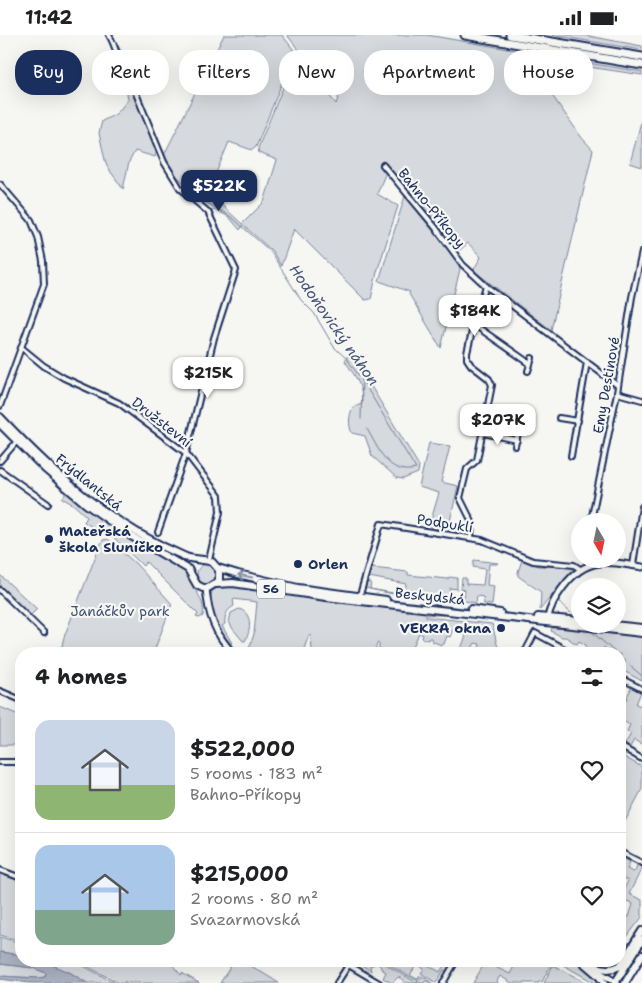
<!DOCTYPE html>
<meta charset="utf-8">
<style>
body{margin:0;font-family:"Shantell Sans",sans-serif;background:#f6f6f6;color:#202124;height:100vh;display:flex;flex-direction:column;font-size:19px;white-space:nowrap}
*{box-sizing:border-box;margin:0}
p{font-size:16px;color:#757577}
.icon{flex:none;width:28px;height:28px;fill:none;stroke:currentColor;stroke-width:2;stroke-linecap:round;stroke-linejoin:round}
.map{position:relative;flex:1;overflow:hidden}
.panel{position:absolute;left:15px;top:612px;width:611px;height:320px;display:flex;flex-direction:column;background:#fff;border-radius:20px;box-shadow:0 5px 20px #0002}
.panel>*{flex:none}
.top-card{position:absolute;left:15px;top:15px;width:612px;height:45px;display:flex;gap:10px}
.needle{width:32px;rotate:171deg}
.controls{position:absolute;left:571px;top:478px;display:grid;gap:10px}
.controls a{display:grid;place-items:center;width:55px;height:55px;border-radius:50%;background:#fff;box-shadow:0 5px 20px #0002;font-size:25px}
.price{position:absolute;translate:-50% -42px;padding:0 11px;border-radius:10px;background:#fff;color:#222;font-size:16px;line-height:32px;filter:drop-shadow(0 1px 2px #0008)}
.price::after{content:'';position:absolute;left:50%;top:30px;width:15px;height:11px;margin-left:-8px;background:inherit;clip-path:polygon(0 0,100% 0,50% 100%)}
.price.current{background:#1b2f5e;color:#fff}
ul{padding:0;list-style:none}
li{display:flex;align-items:center;gap:15px;height:125px;padding:0 20px}
li+li{border-top:1px solid #e0e0e0}
li span{display:grid;place-items:center;flex:none;width:140px;height:100px;border-radius:15px;color:#555}
li>.icon{margin-inline-start:auto}
span .icon{width:60px;height:60px;fill:#fffc;stroke-width:1}
li b{font-size:21px}
h2{display:flex;justify-content:space-between;align-items:center;height:60px;padding:0 20px;font-size:21px}
.pill{padding:0 18px;border-radius:20px;background:#fff;box-shadow:0 5px 20px #0002;font-size:18px;line-height:45px}
.pill.current{background:#1b2f5e;color:#fff}
.status{display:flex;justify-content:space-between;align-items:center;height:35px;padding:0 25px;background:#fff;direction:ltr}
.status svg{height:14px;fill:currentColor}
.map>svg:first-child{display:block}
.green{fill:#d6d9dd;stroke:#78849e}
.water{fill:#abb2c0;stroke:#717e99}
.lines{fill:none;stroke-linecap:round;stroke-linejoin:round}
.stream{stroke:#717e99;stroke-width:1}
.minor-casing{stroke:#1b2f5e;stroke-width:8}
.tertiary-casing{stroke:#1b2f5e;stroke-width:9}
.primary-casing{stroke:#1b2f5e;stroke-width:10}
.motorway-casing{stroke:#1b2f5e;stroke-width:11}
.minor{stroke:#f6f6f2;stroke-width:4}
.tertiary{stroke:#f6f6f2;stroke-width:5}
.primary{stroke:#f6f6f2;stroke-width:6}
.motorway{stroke:#f6f6f2;stroke-width:7}
.oneway{stroke:#8892a8}
.poi-dot{fill:#1b2f5e;stroke:#f6f6f2;stroke-width:2}
.labels{text-anchor:middle;stroke-width:4.5;stroke-linejoin:round;paint-order:stroke}
.shield{fill:#f6f6f2;stroke:#5d6b8a;stroke-width:1}
.shield-label{font-size:12px;font-weight:bold;fill:#1b2f5e}
.street-label{font-size:14px;fill:#1b2f5e;stroke:#f6f6f2}
.poi-label{font-size:14px;font-weight:bold;fill:#1b2f5e;stroke:#f6f6f2;text-anchor:start}
.park-label{font-size:14px;fill:#405177;stroke:#f6f6f2}
.water-label{font-size:15px;font-style:italic;fill:#46567b;stroke:#f6f6f2}
</style>
<div class="status"><b>11:42</b><svg viewBox="0 0 49 12"><path d="M0 12V9h3v3zM5 12V6h3v6zM10 12V3h3v9zM15 12V0h3v12zM26 1h20v11H26zM47 4h2v5h-2z"/></svg></div>
<div class="map">
<svg width="642" height="948" viewBox="0 0 642 948">
<rect width="100%" height="100%" fill="#f6f6f2"/>
<filter id="ink" filterUnits="userSpaceOnUse"><feTurbulence type="fractalNoise" baseFrequency=".02" numOctaves="2"/><feDisplacementMap in="SourceGraphic" scale="10" xChannelSelector="R" yChannelSelector="G"/><feConvolveMatrix kernelMatrix="1 2 1 2 8 2 1 2 1" color-interpolation-filters="sRGB"/></filter>
<g filter="url(#ink)">
<g class="green">
<polygon points="224,0 282,0 293,14 294,18 256,112 252,115 229,107 208,157 242,189 264,167 277,125 259,118 258,113 296,21 297,21 336,69 341,54 325,37 306,24 287,0 427,0 531,18 536,20 532,31 535,36 582,103 593,115 551,295 477,238 474,234 481,222 468,208 460,215 406,151 386,137 377,159 398,171 377,237 371,264 365,265 294,194 281,231 272,216 243,190 240,195 229,182 216,175 210,176 181,152 163,122"/>
<polygon points="552,0 583,0 642,11 642,15"/>
<polygon points="545,21 642,37 642,40 576,30 563,31 556,36 555,47 552,50 545,30"/>
<polygon points="120,36 124,45 132,51 157,115 155,122 135,116 129,127 123,154 108,133 105,125 99,98 102,86 116,79 128,65 127,58 119,40"/>
<polygon points="642,83 642,132 630,128"/>
<polygon points="405,161 457,226 460,234 441,313 409,259 410,257 379,246"/>
<path d="M348,320L354,323L419,431L418,438L403,444L397,443L372,421L365,401L352,398C348,390 349,380 353,372L362,369C363,350 355,341 345,326Z"/>
<polygon points="429,408 450,411 441,447 458,451 448,495 429,492 439,458 419,452"/>
<path d="M56,448C97,482 140,510 187,537C191,553 206,563 203,581L199,583L196,582L198,579L146,527L143,531L109,498L99,492L96,497L92,495V492L84,487L87,482L74,470L62,463L65,460V458L55,449Z"/>
<polygon points="108,504 136,529 172,569 153,619 60,619 64,602 100,510 103,505"/>
<polygon points="474,525 498,528 497,529 489,529 487,550 494,551 492,570 484,569 483,562 477,561 476,568 459,565 460,561 464,562 465,555 461,554 462,543 466,543 466,549 483,550 485,534 473,532"/>
<polygon points="522,525 539,531 569,532 573,534 540,575 541,557 518,541 518,537"/>
<circle cx="207" cy="539" r="10"/>
<polygon points="372,533 408,537 408,540 448,544 449,542 457,543 457,554 450,553 449,560 456,561 455,565 398,560 365,553 365,548 371,547 370,554 405,560 406,549 369,542"/>
<polygon points="0,540 37,574 30,581 0,553"/>
<path d="M221,551H232L326,565L430,576L444,580H426V582L492,589L499,617V619H485L486,616L479,613L480,609L475,608L470,617L465,614L463,619H459L466,601L453,594L450,602L447,601L444,609L441,610L432,606L431,603H429L428,605L422,603L423,600L419,598L412,614L419,615L418,618L422,619H379V609L377,608L374,619H333L314,617L312,615L311,601L309,600L302,619H296L289,613L284,619H247L254,599L257,567L233,564L234,571C227,575 224,580 225,589L222,591L232,608L231,609C219,596 208,573 212,556Z"/>
<path d="M239,574C253,578 251,596 245,606H243L233,594L229,587L231,578Z"/>
<polygon points="552,593 575,594 642,601 642,646 620,634 620,619 604,619 606,614 604,612 600,619 593,616 591,619 584,619 586,610 579,606 577,609 575,608 566,602 562,602 551,596"/>
<polygon points="632,652 641,657 636,669 639,671 642,667 642,707 641,709 634,705 630,712 625,709 631,699 627,696 630,690 625,687 620,694 620,670 625,663 628,664 627,661"/>
<polygon points="0,672 21,681 21,710 0,710"/>
<polygon points="620,713 626,717 624,722 642,732 642,754 620,796"/>
<polygon points="620,821 630,827 627,834 633,837 635,836 637,830 642,833 629,859 642,865 642,882 620,911 620,880 629,882 633,869 630,867 620,864 620,855 623,856 628,846 622,843 620,846"/>
<polygon points="0,839 21,846 21,906 0,900"/>
<polygon points="0,902 21,908 21,920 0,917"/>
<polygon points="44,926 74,926 115,948 87,948 71,938"/>
<polygon points="77,926 169,926 181,940 182,938 199,948 127,948 125,946 125,948 119,948"/>
<polygon points="234,926 243,926 279,948 220,948"/>
<polygon points="380,926 417,948 422,941 432,948 425,946 424,948 403,948 404,945 398,942 392,948 383,943 386,937 381,934 381,932 377,928 370,931 371,936 361,930 361,926"/>
<polygon points="389,926 421,926 440,937 447,926 453,926 447,937 444,935 436,948 421,938 424,934 417,929 410,940 417,944 420,940 417,946 388,929"/>
<polygon points="517,926 547,926 551,929 542,947 540,946 539,948 512,948 500,941 497,946 498,948 473,948 483,931 491,930 510,939"/>
<polygon points="556,926 575,926 598,942 603,948 595,948"/>
<polygon points="0,929 33,933 46,938 45,942 38,943 0,941"/>
<polygon points="553,930 583,946 585,948 544,948"/>
</g>
<polygon class="water" points="0,917 21,920 21,926 43,926 71,938 87,948 29,948 0,944 0,941 38,943 45,942 46,938 33,933 0,929"/>
<g class="lines">
<g class="stream">
<path d="M112,0L127,27L124,34L136,50L167,125L177,141L200,164L230,181L270,216L301,265L314,278L334,312L347,324L362,345L416,434C388,441 379,414 367,394"/>
<polyline points="361,384 362,345"/>
<polyline points="558,566 571,578"/>
<polyline points="591,596 617,619"/>
<polyline points="620,622 642,641"/>
</g>
<defs>
<g id="minor">
<path d="M109,0C120,18 118,37 133,51L164,127L180,153L208,177L236,235L214,303L186,418L158,497"/>
<polyline points="383,130 435,192 463,230 486,251 617,350"/>
<polyline points="0,149 31,185 38,202 43,226 44,249 0,371"/>
<polyline points="486,251 474,288 476,291 529,328"/>
<polyline points="22,313 44,331 64,343 119,368 186,418 219,461 220,477 209,525"/>
<polyline points="528,336 532,323"/>
<polyline points="617,358 642,365"/>
<polyline points="559,383 578,386"/>
<polyline points="483,398 517,405"/>
<polyline points="515,411 518,398"/>
<polyline points="571,421 587,327"/>
<polyline points="0,426 18,405"/>
<polyline points="0,435 48,469"/>
<polyline points="591,486 617,358 632,262 642,217"/>
<polyline points="471,503 472,487 460,463 467,434 477,425 492,350 489,344 471,330 467,324 467,318 474,288"/>
<polyline points="587,524 589,530"/>
<polyline points="633,530 642,472"/>
<polyline points="0,555 44,598"/>
<polyline points="359,563 381,489 482,505 533,526 574,530 580,534"/>
<polyline points="419,617 430,619"/>
<polyline points="310,619 313,619"/>
<polyline points="524,619 535,598 574,619"/>
<polyline points="620,643 642,654"/>
<polyline points="0,656 21,665"/>
<polyline points="620,711 642,724"/>
<polyline points="0,727 21,727"/>
<polyline points="620,817 642,828"/>
<polyline points="0,835 21,843"/>
<polyline points="342,926 379,948"/>
<polyline points="337,948 351,926"/>
<polyline points="443,948 456,926"/>
</g>
<g id="tertiary">
<path d="M206,553C208,579 215,600 234,619"/>
<path d="M547,586C550,571 555,563 564,551C587,521 608,526 642,532"/>
<polyline points="594,934 617,948"/>
</g>
<g id="primary">
<path d="M0,382C56,441 110,490 186,522C195,525 204,524 212,527L219,535V546L208,553H203L197,550L188,534L131,501L86,469L45,434L0,389"/>
<polyline points="218,533 238,539 298,553 386,565"/>
<polyline points="216,549 233,548 326,562 642,598"/>
<polyline points="471,574 500,578"/>
<polyline points="538,582 580,586"/>
<polyline points="603,589 642,593"/>
<path d="M583,926C596,931 606,938 620,931L642,896"/>
<polyline points="585,929 599,941 604,948"/>
<polyline points="615,948 642,905"/>
<polyline points="625,948 642,920"/>
</g>
<g id="motorway">
<polyline points="465,0 642,30"/>
<polyline points="510,0 642,22"/>
</g>
</defs>
<use href="#minor" class="minor-casing"/>
<use href="#tertiary" class="tertiary-casing"/>
<use href="#primary" class="primary-casing"/>
<use href="#motorway" class="motorway-casing"/>
<use href="#minor" class="minor"/>
<use href="#tertiary" class="tertiary"/>
<use href="#primary" class="primary"/>
<use href="#motorway" class="motorway"/>
</g>
<defs><path id="oneway-shaft" d="M-6 0H5M1.5-3L5.5 0L1.5 3" fill="none" stroke-width="1.6" stroke-linecap="round" stroke-linejoin="round" transform="scale(1.25)"/></defs>
<use class="oneway" href="#oneway-shaft" transform="translate(245 541) rotate(-168)"/>
</g>
<g class="poi-dot">
<circle cx="49" cy="504" r="5"/>
<circle cx="298" cy="529" r="5"/>
<circle cx="501" cy="593" r="5"/>
</g>
<g class="labels">
<rect class="shield" x="257" y="544.5" width="28" height="19" rx="4"/>
<g class="shield-label">
<text x="271" y="558">56</text>
</g>
<g class="street-label">
<text transform="translate(432 173) rotate(51)" y="5">Bahno-Příkopy</text>
<text transform="translate(606 350) rotate(-80)" y="5">Emy Destinové</text>
<text transform="translate(162 387) rotate(38)" y="5">Družstevní</text>
<text transform="translate(89 447) rotate(39)" y="5">Frýdlantská</text>
<text transform="translate(445 488) rotate(9)" y="5">Podpuklí</text>
<text transform="translate(430 561) rotate(6)" y="5">Beskydská</text>
</g>
<g class="poi-label">
<text x="59" y="501">Mateřská<tspan x="59" dy="16">škola Sluníčko</tspan></text>
<text x="308" y="534">Orlen</text>
<text x="491" y="598" text-anchor="end">VEKRA okna</text>
</g>
<g class="park-label">
<text x="120" y="581">Janáčkův park</text>
</g>
<g class="water-label">
<text transform="translate(334 290) rotate(55)" y="5">Hodoňovický náhon</text>
</g>
</g>
</svg>
<div class="controls">
<a><svg class="needle" viewBox="-14 -14 28 28"><path d="M0-13l5 13h-10z" fill="#e53935"/><path d="M0 13l5-13h-10z" fill="#757577"/></svg></a>
<a><svg class="icon" aria-label="layers" viewBox="0 0 24 24"><path d="M12 4l9 5-9 5-9-5zM3 14l9 5 9-5"/></svg></a>
</div>
<b class="price current" style="left:219px;top:177px">$522K</b>
<b class="price" style="left:475px;top:302px">$184K</b>
<b class="price" style="left:208px;top:364px">$215K</b>
<b class="price" style="left:498px;top:411px">$207K</b>
<div class="top-card">
<a class="pill current">Buy</a>
<a class="pill">Rent</a>
<a class="pill">Filters</a>
<a class="pill">New</a>
<a class="pill">Apartment</a>
<a class="pill">House</a>
</div>
<section class="panel">
<h2>4 homes<svg class="icon" aria-label="filters" viewBox="0 0 24 24"><path d="M4 7h16M4 17h16"/><circle cx="9" cy="7" r="2"/><circle cx="15" cy="17" r="2"/></svg></h2>
<ul>
<li><span style="background:linear-gradient(#c9d6e8 65%,#8fb573 0)"><svg class="icon" aria-label="home" viewBox="0 0 24 24"><path d="M3 11l9-7 9 7M6 9v11h12V9"/></svg></span><div><b>$522,000</b><p>5 rooms · 183 m²</p><p>Bahno-Příkopy</p></div><svg class="icon" aria-label="heart" viewBox="0 0 24 24"><path d="M12 20l-8-8c-3-5 5-10 8-4 3-6 11-1 8 4z"/></svg></li>
<li><span style="background:linear-gradient(#a9c7e8 65%,#7fa58c 0)"><svg class="icon" aria-label="home" viewBox="0 0 24 24"><path d="M3 11l9-7 9 7M6 9v11h12V9"/></svg></span><div><b>$215,000</b><p>2 rooms · 80 m²</p><p>Svazarmovská</p></div><svg class="icon" aria-label="heart" viewBox="0 0 24 24"><path d="M12 20l-8-8c-3-5 5-10 8-4 3-6 11-1 8 4z"/></svg></li>
</ul>
</section>
</div>
